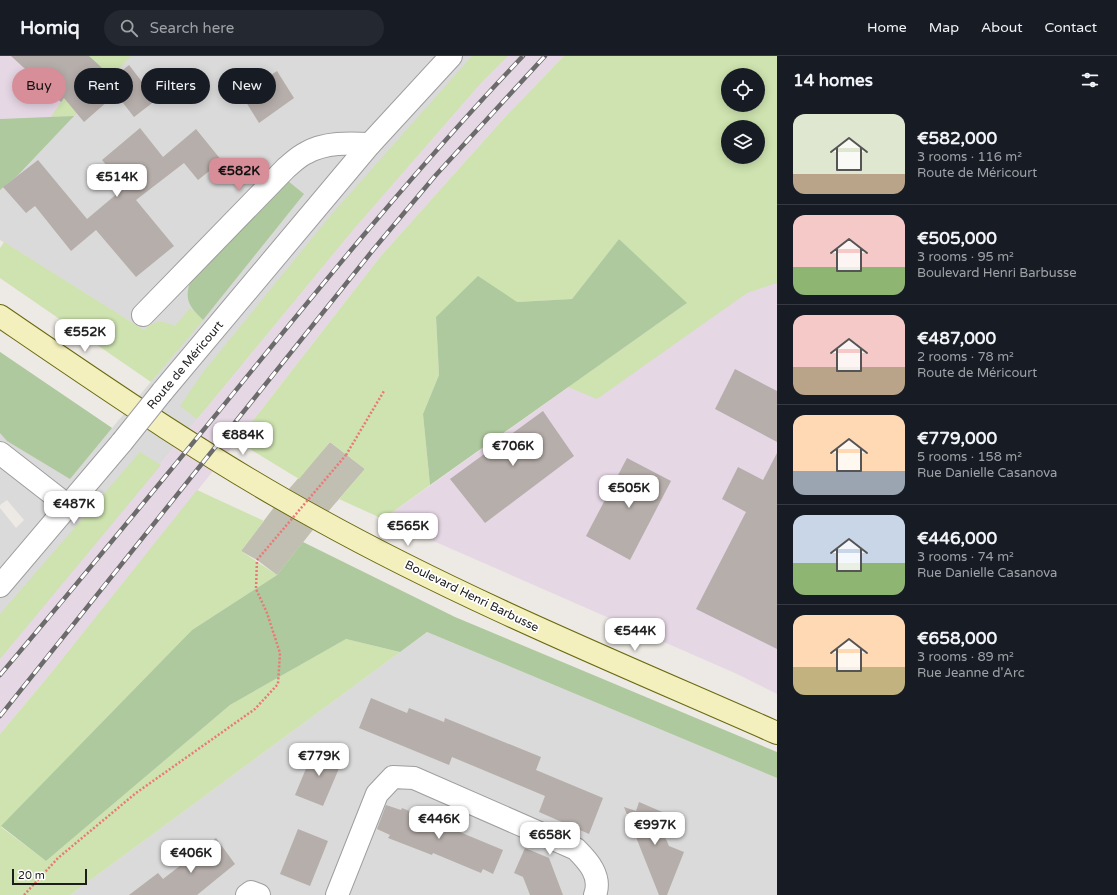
<!DOCTYPE html>
<meta charset="utf-8">
<style>
body{margin:0;font-family:"Varela Round",sans-serif;background:#242831;color:#f1f3f6;height:100vh;display:flex;flex-direction:column;font-size:15px;white-space:nowrap}
*{box-sizing:border-box;margin:0}
p{font-size:13px;color:#9ea1a6}
.icon{flex:none;width:22px;height:22px;fill:none;stroke:currentColor;stroke-width:2;stroke-linecap:round;stroke-linejoin:round}
.map{position:relative;flex:1;overflow:hidden}
.drawer{display:flex;flex-direction:column;background:#171b24;width:340px}
.drawer>*{flex:none}
.banner{position:absolute;left:12px;top:12px;width:380px;height:36px;display:flex;gap:8px}
.fabs{position:absolute;left:721px;top:12px;display:grid;gap:8px}
.fabs a{display:grid;place-items:center;width:44px;height:44px;border-radius:50%;background:#171b24;box-shadow:0 2px 10px #0003;font-size:20px}
.scale{position:absolute;left:12px;bottom:10px;width:75px;box-sizing:border-box;padding-left:4px;border:2px solid #1d1d1d;border-top:0;font-size:11px;line-height:14px;white-space:nowrap;color:#1d1d1d;-webkit-text-stroke:3px #fff;paint-order:stroke}
.price{position:absolute;translate:-50% -34px;padding:0 9px;border-radius:8px;background:#fff;color:#222;font-size:13px;line-height:26px;filter:drop-shadow(0 1px 2px #0008)}
.price::after{content:'';position:absolute;left:50%;top:24px;width:12px;height:9px;margin-left:-6px;background:inherit;clip-path:polygon(0 0,100% 0,50% 100%)}
.price.selected{background:#d78e98;color:#111}
ul{padding:0;list-style:none}
li{display:flex;align-items:center;gap:12px;height:100px;padding:0 16px}
li+li{border-top:1px solid #363941}
li span{display:grid;place-items:center;flex:none;width:112px;height:80px;border-radius:12px;color:#555}
li>.icon{margin-inline-start:auto}
span .icon{width:48px;height:48px;fill:#fffc;stroke-width:1}
li b{font-size:17px}
h2{display:flex;justify-content:space-between;align-items:center;height:48px;padding:0 16px;font-size:17px}
.tag{padding:0 14px;border-radius:18px;background:#171b24;box-shadow:0 2px 10px #0003;font-size:14px;line-height:36px}
.tag.selected{background:#d78e98;color:#111}
header{display:flex;align-items:center;gap:24px;box-sizing:border-box;height:56px;padding:0 20px;background:#171b24;border-bottom:1px solid #363941}
header strong{font-size:19px}
nav{display:flex;gap:22px;margin-inline-start:auto;font-size:14px}
.search{width:280px;height:36px;background:#242831;display:flex;align-items:center;gap:10px;box-sizing:border-box;padding:0 14px;border-radius:22px;color:#9ea1a6;font-size:15px}
main{display:flex;flex:1;min-height:0}
.map>svg:first-child{display:block}
.residential{fill:#dbdada}
.industrial{fill:#e6d7e5}
.construction{fill:#c1bfb1}
.grass{fill:#cee3af;fill-rule:evenodd}
.forest{fill:#aec99d}
.building{fill:#b6aeaa}
.lines{fill:none;stroke-linecap:round;stroke-linejoin:round}
.minor-casing{stroke:#9e9e9e;stroke-width:24}
.tertiary-casing{stroke:#9e9e9e;stroke-width:24}
.secondary-casing{stroke:#69690f;stroke-width:24}
.path{stroke:#ec7777;stroke-width:2.5;stroke-dasharray:2 2;stroke-linecap:butt}
.minor{stroke:#fff;stroke-width:22}
.tertiary{stroke:#fff;stroke-width:22}
.secondary{stroke:#f3f0bd;stroke-width:22}
.rail-casing{stroke:#6b6b6b;stroke-width:4.5}
.rail{stroke:#fff;stroke-width:3;stroke-dasharray:9;stroke-linecap:butt}
.tertiary-bridge-casing{stroke:#9e9e9e;stroke-width:24;stroke-linecap:butt}
.path-bridge{stroke:#ec7777;stroke-width:2.5;stroke-dasharray:2 2;stroke-linecap:butt}
.tertiary-bridge{stroke:#fff;stroke-width:22}
.labels{text-anchor:middle;stroke-width:3.5;stroke-linejoin:round;paint-order:stroke}
.street-label{font-size:12px;fill:#1d1d1d;stroke:#fff}
</style>
<header>
<strong>Homiq</strong>
<div class="search"><svg class="icon" aria-label="search" viewBox="0 0 24 24"><circle cx="10" cy="10" r="6"/><path d="M15 15l6 6"/></svg>Search here</div>
<nav><a>Home</a><a>Map</a><a>About</a><a>Contact</a></nav>
</header>
<main>
<div class="map">
<svg width="777" height="839" viewBox="0 0 777 839">
<rect width="100%" height="100%" fill="#ede9e4"/>
<g class="residential">
<polygon points="131,0 508,0 481,27 353,174 0,603 0,452 16,472 24,464 7,444 0,449 0,296 112,372 177,295 0,184 0,63 74,59"/>
<polygon points="427,576 777,722 777,839 70,839"/>
</g>
<g class="industrial">
<polygon points="0,0 131,0 74,60 0,63"/>
<polygon points="508,0 564,0 506,60 380,201 237,385 51,617 0,678 0,603 353,174 481,27"/>
<polygon points="777,183 777,638 737,618 383,463"/>
</g>
<polygon class="construction" points="330,386 365,413 320,465 277,519 257,504 241,495 281,442"/>
<g class="grass">
<polygon points="89,0 131,0 74,60 51,61 61,46 97,7"/>
<polygon points="472,0 508,0 481,27 353,174 197,363 180,350 204,315 331,159"/>
<path d="M564,0H777V227L747,237L597,343L568,331L686,248L619,183L572,243L517,246L436,261L439,319L423,358L430,429L383,463L339,443L365,413L330,386L299,423L237,385L380,201L506,60ZM728,19H758V49H728ZM728,71H758V101H728Z"/>
<path d="M4,186L144,274C154,264 162,264 175,270L190,252L203,264L151,326L0,222V192Z"/>
<polygon points="140,396 161,409 0,603 0,558"/>
<polygon points="197,434 264,465 241,495 277,519 192,574 1,771 46,805 230,649 346,583 400,596 70,839 0,839 0,678 51,617"/>
</g>
<g class="forest">
<polygon points="74,60 18,119 0,134 0,63"/>
<path d="M288,125L304,138L203,264C190,251 184,245 190,226Z"/>
<polygon points="619,183 687,247 430,429 423,358 439,319 436,261 478,220 517,246 572,243"/>
<polygon points="0,296 112,372 70,423 7,385 0,377"/>
<polygon points="303,486 455,561 777,696 777,722 427,576 400,596 346,583 230,649 46,805 1,770 192,574 277,519"/>
</g>
<g class="building">
<polygon points="11,0 89,0 113,22 129,9 156,44 134,61 116,38 84,66 64,42 61,46"/>
<polygon points="277,15 294,42 259,67 241,38"/>
<polygon points="140,72 163,101 196,73 222,105 198,124 184,107 136,144 174,190 136,221 96,174 71,195 35,150 26,157 3,131 38,104 87,163 125,131 132,140 102,104"/>
<polygon points="735,313 777,335 777,386 715,353"/>
<polygon points="543,355 574,400 485,467 450,423"/>
<polygon points="777,397 777,593 696,553 746,456 722,443 738,411 763,424"/>
<polygon points="627,402 671,425 630,504 586,480"/>
<polygon points="371,642 407,657 409,652 444,666 445,662 541,701 536,714 603,742 589,778 539,756 545,740 452,701 449,709 359,672"/>
<polygon points="315,691 343,703 323,750 295,739"/>
<polygon points="639,746 667,758 661,772 669,790 684,796 667,839 659,839 624,751 636,755"/>
<polygon points="386,749 401,754 402,752 503,794 493,818 483,813 481,817 433,797 432,799 388,782 390,779 377,773"/>
<polygon points="298,773 328,785 310,830 280,818"/>
<polygon points="216,782 235,808 197,839 129,839 158,817 163,823"/>
<polygon points="525,792 549,802 563,839 530,839 523,821 514,817"/>
</g>
<g class="lines">
<defs>
<g id="minor">
<path d="M143,259L286,112C292,107 299,100 306,97C325,86 349,87 370,88"/>
<polyline points="0,397 68,450"/>
<polyline points="247,839 251,836 259,839"/>
<path d="M337,839L377,738L393,721L414,722L576,793C588,805 602,820 595,839"/>
</g>
<g id="tertiary">
<polyline points="162,336 370,88 451,0"/>
<polyline points="0,530 122,386"/>
</g>
<path id="secondary" d="M0,260C104,331 208,403 318,463C466,545 623,609 777,677"/>
</defs>
<use href="#minor" class="minor-casing"/>
<use href="#tertiary" class="tertiary-casing"/>
<use href="#secondary" class="secondary-casing"/>
<g class="path">
<polyline points="346,399 384,335"/>
<polyline points="24,839 58,802 136,737 255,653 278,628 280,597 267,557 256,533 257,504"/>
</g>
<use href="#minor" class="minor"/>
<use href="#tertiary" class="tertiary"/>
<use href="#secondary" class="secondary"/>
<defs>
<g id="rail">
<path d="M0,619C57,552 113,484 169,416C285,275 397,132 523,0"/>
<polyline points="0,660 373,194 435,120 545,0"/>
</g>
</defs>
<use href="#rail" class="rail-casing"/>
<use href="#rail" class="rail"/>
<defs>
<polyline id="tertiary-bridge" points="122,386 162,336"/>
</defs>
<use href="#tertiary-bridge" class="tertiary-bridge-casing"/>
<polyline class="path-bridge" points="257,504 346,399"/>
<use href="#tertiary-bridge" class="tertiary-bridge"/>
</g>
<g class="labels">
<g class="street-label">
<text transform="translate(185 309) rotate(-50)" y="4">Route de Méricourt</text>
<text transform="translate(472 540) rotate(26)" y="4">Boulevard Henri Barbusse</text>
</g>
</g>
</svg>
<div class="fabs">
<a><svg class="icon" aria-label="locate" viewBox="0 0 24 24"><circle cx="12" cy="12" r="6"/><path d="M12 2v4M12 18v4M2 12h4M18 12h4"/></svg></a>
<a><svg class="icon" aria-label="layers" viewBox="0 0 24 24"><path d="M12 4l9 5-9 5-9-5zM3 14l9 5 9-5"/></svg></a>
</div>
<div class="scale">20 m</div>
<b class="price selected" style="left:239px;top:136px">€582K</b>
<b class="price" style="left:117px;top:142px">€514K</b>
<b class="price" style="left:85px;top:297px">€552K</b>
<b class="price" style="left:243px;top:400px">€884K</b>
<b class="price" style="left:513px;top:411px">€706K</b>
<b class="price" style="left:629px;top:453px">€505K</b>
<b class="price" style="left:74px;top:469px">€487K</b>
<b class="price" style="left:408px;top:491px">€565K</b>
<b class="price" style="left:635px;top:596px">€544K</b>
<b class="price" style="left:319px;top:721px">€779K</b>
<b class="price" style="left:439px;top:784px">€446K</b>
<b class="price" style="left:655px;top:790px">€997K</b>
<b class="price" style="left:550px;top:800px">€658K</b>
<b class="price" style="left:191px;top:818px">€406K</b>
<div class="banner">
<a class="tag selected">Buy</a>
<a class="tag">Rent</a>
<a class="tag">Filters</a>
<a class="tag">New</a>
</div>
</div>
<section class="drawer">
<h2>14 homes<svg class="icon" aria-label="filters" viewBox="0 0 24 24"><path d="M4 7h16M4 17h16"/><circle cx="9" cy="7" r="2"/><circle cx="15" cy="17" r="2"/></svg></h2>
<ul>
<li><span style="background:linear-gradient(#dfe7d0 75%,#b9a48a 0)"><svg class="icon" aria-label="home" viewBox="0 0 24 24"><path d="M3 11l9-7 9 7M6 9v11h12V9"/></svg></span><div><b>€582,000</b><p>3 rooms · 116 m²</p><p>Route de Méricourt</p></div></li>
<li><span style="background:linear-gradient(#f6c9c9 65%,#8fb573 0)"><svg class="icon" aria-label="home" viewBox="0 0 24 24"><path d="M3 11l9-7 9 7M6 9v11h12V9"/></svg></span><div><b>€505,000</b><p>3 rooms · 95 m²</p><p>Boulevard Henri Barbusse</p></div></li>
<li><span style="background:linear-gradient(#f6c9c9 65%,#b9a48a 0)"><svg class="icon" aria-label="home" viewBox="0 0 24 24"><path d="M3 11l9-7 9 7M6 9v11h12V9"/></svg></span><div><b>€487,000</b><p>2 rooms · 78 m²</p><p>Route de Méricourt</p></div></li>
<li><span style="background:linear-gradient(#ffd9b3 70%,#9aa5b1 0)"><svg class="icon" aria-label="home" viewBox="0 0 24 24"><path d="M3 11l9-7 9 7M6 9v11h12V9"/></svg></span><div><b>€779,000</b><p>5 rooms · 158 m²</p><p>Rue Danielle Casanova</p></div></li>
<li><span style="background:linear-gradient(#c9d6e8 60%,#8fb573 0)"><svg class="icon" aria-label="home" viewBox="0 0 24 24"><path d="M3 11l9-7 9 7M6 9v11h12V9"/></svg></span><div><b>€446,000</b><p>3 rooms · 74 m²</p><p>Rue Danielle Casanova</p></div></li>
<li><span style="background:linear-gradient(#ffd9b3 65%,#c2b280 0)"><svg class="icon" aria-label="home" viewBox="0 0 24 24"><path d="M3 11l9-7 9 7M6 9v11h12V9"/></svg></span><div><b>€658,000</b><p>3 rooms · 89 m²</p><p>Rue Jeanne d'Arc</p></div></li>
</ul>
</section>
</main>
